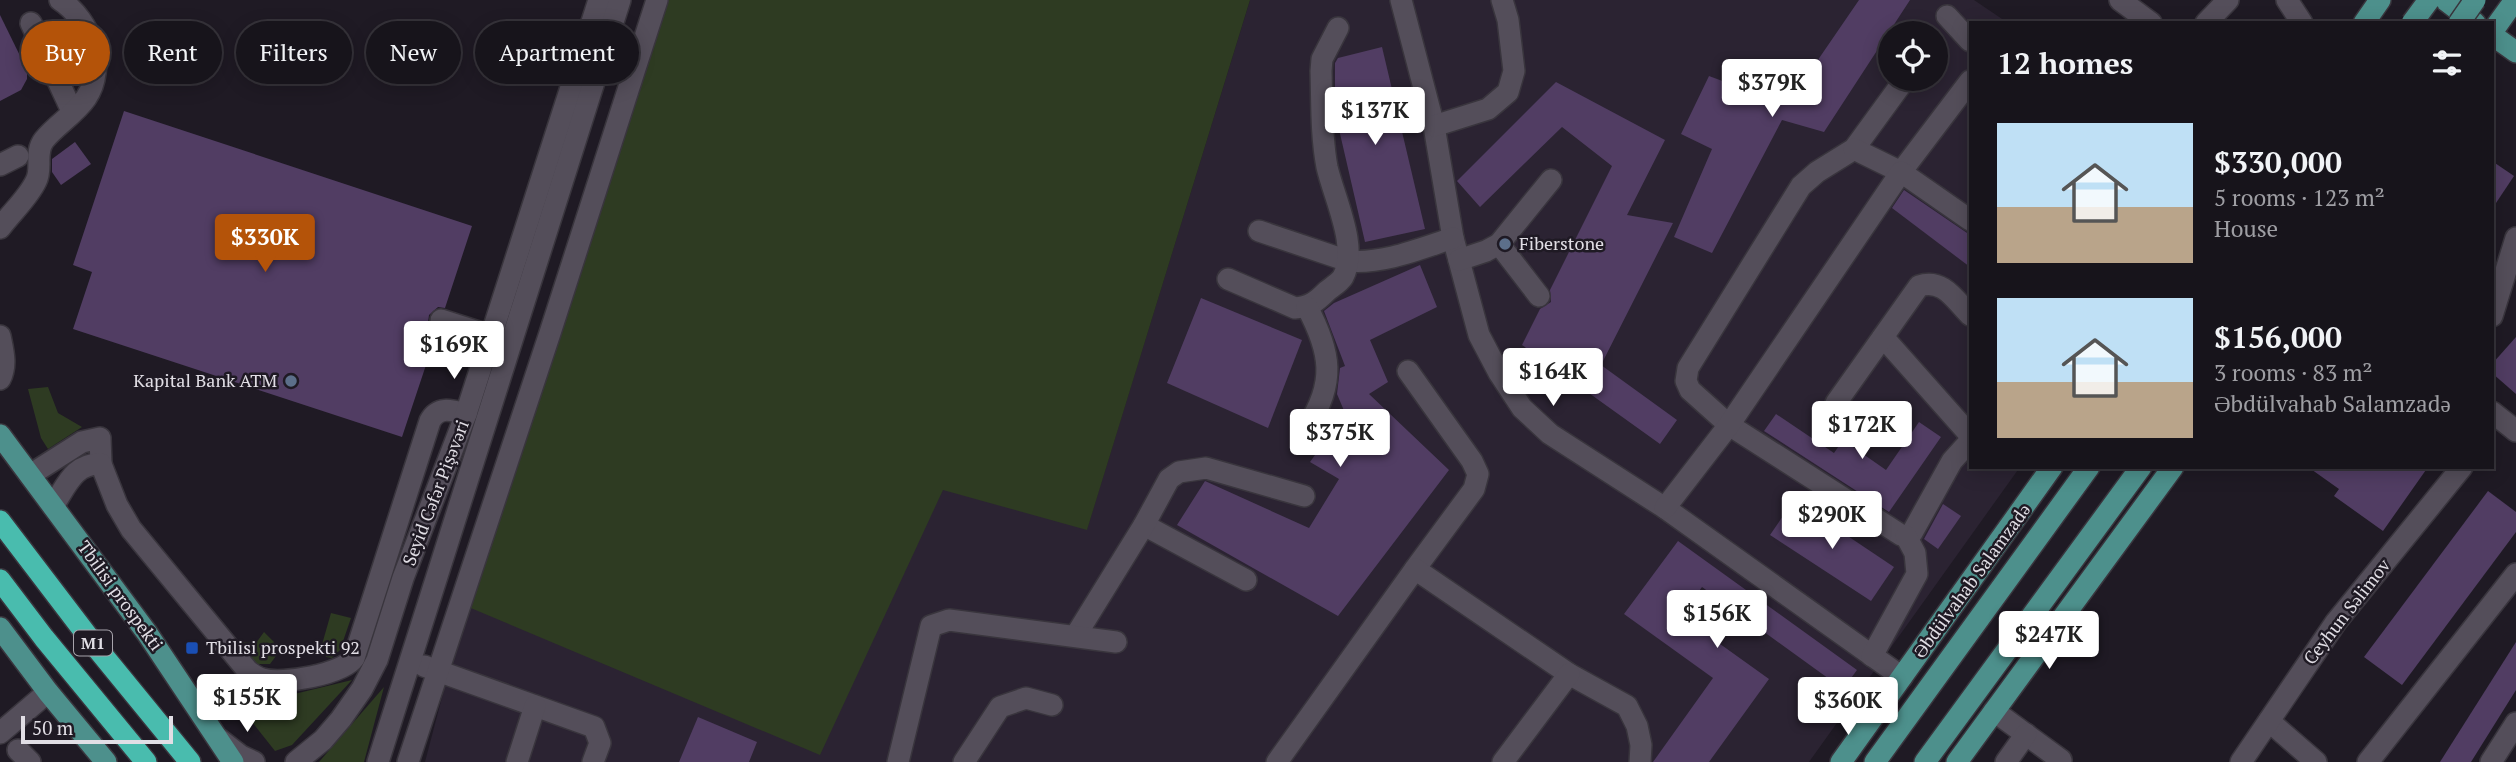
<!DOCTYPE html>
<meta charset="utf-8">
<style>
body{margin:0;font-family:"PT Serif",serif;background:#242128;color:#f1f3f6;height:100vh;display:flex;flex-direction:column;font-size:26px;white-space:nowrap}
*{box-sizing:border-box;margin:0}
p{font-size:23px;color:#9e9ea3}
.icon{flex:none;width:38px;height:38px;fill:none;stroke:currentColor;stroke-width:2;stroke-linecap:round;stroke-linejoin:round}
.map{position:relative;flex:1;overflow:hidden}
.details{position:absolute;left:1969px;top:21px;width:525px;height:448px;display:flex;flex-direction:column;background:#17141b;border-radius:0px;box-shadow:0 4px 18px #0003,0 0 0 2px #36333a}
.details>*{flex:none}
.banner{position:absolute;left:21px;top:21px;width:665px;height:63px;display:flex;gap:14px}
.controls{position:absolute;left:1878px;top:21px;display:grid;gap:14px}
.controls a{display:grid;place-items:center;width:70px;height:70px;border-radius:50%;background:#17141b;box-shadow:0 4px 18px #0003,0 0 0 2px #36333a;font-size:35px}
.scale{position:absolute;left:21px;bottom:18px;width:152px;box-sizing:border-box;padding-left:7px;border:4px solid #e1dee5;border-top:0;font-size:19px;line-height:24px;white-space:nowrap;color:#e1dee5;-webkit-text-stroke:5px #1f1a24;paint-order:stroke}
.price{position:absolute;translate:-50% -60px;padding:0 16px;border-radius:7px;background:#fff;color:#222;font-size:23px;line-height:46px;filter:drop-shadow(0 2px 4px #0008)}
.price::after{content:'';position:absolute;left:50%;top:42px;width:21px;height:16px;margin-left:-10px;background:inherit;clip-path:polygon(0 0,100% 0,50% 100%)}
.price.current{background:#b45309;color:#fff}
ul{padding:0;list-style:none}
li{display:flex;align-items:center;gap:21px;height:175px;padding:0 28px}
li span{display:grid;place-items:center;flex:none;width:196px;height:140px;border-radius:0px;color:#555}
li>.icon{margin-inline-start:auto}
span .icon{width:84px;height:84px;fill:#fffc;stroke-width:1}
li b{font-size:30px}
h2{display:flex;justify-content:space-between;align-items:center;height:84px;padding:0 28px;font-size:30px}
.chip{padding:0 24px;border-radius:32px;background:#17141b;box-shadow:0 4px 18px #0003,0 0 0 2px #36333a;font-size:24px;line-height:63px}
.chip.current{background:#b45309;color:#fff}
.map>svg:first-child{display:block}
.built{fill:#2b2332;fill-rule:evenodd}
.green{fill:#2e3b22}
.building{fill:#513d63}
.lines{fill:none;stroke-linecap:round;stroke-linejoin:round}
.minor-casing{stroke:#39353d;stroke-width:24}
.major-casing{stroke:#39353d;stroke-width:24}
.highway-casing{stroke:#39353d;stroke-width:24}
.minor{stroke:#544e5a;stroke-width:21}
.major{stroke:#4d908c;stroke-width:21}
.highway{stroke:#49bcae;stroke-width:21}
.major-bridge-casing{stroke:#39353d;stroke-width:24;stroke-linecap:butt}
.major-bridge{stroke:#4d908c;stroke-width:21}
.service-dot{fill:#5c6f8a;stroke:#1f1a24;stroke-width:2.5}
.transit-dot{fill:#1a4fb4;stroke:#1f1a24;stroke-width:2.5}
.labels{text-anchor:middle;stroke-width:5;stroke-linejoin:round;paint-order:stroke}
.shield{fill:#1f1a24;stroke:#a7a3ab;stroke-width:2}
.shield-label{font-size:16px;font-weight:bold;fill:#e1dee5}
.poi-label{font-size:18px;fill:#e1dee5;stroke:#1f1a24;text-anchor:start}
.street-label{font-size:18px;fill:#e1dee5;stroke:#1f1a24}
</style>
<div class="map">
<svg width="2516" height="762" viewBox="0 0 2516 762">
<rect width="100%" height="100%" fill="#1f1a24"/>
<path class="built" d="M1250,0H1974L2008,23H1970V467H2020L1809,762H425L466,606L881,620L943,489L1087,529ZM1890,33H1936V79H1890Z"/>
<g class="green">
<polygon points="667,0 1250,0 1087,530 943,490 820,755 466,606"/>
<polygon points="48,387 58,413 82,427 48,449 41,438 28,389"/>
<polygon points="331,613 351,618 340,650 332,658 326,657 321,648"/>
<polygon points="264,632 274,642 276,656 270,664 256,664 234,642 256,643"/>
<polygon points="352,680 292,745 275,751 240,707"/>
<polygon points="384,687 364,762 319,762"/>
</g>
<g class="building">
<polygon points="1859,0 1910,0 1824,132 1782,120 1712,253 1674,237 1712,149 1681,134 1709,76 1787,105"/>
<polygon points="0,15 27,70 27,79 21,90 0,101"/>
<polygon points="1382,47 1425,229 1365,242 1335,112 1335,63 1338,58"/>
<polygon points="1556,82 1665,140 1627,215 1673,223 1601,365 1677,420 1660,444 1522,345 1540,309 1551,302 1550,290 1612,166 1562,127 1480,207 1457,181"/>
<polygon points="124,111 472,226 445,308 438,307 429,315 428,323 437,332 402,437 73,329 92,272 73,265"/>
<polygon points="75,142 91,164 61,185 52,172 52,159"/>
<polygon points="2492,161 2514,176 2492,209"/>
<polygon points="1904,190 1970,235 1970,267 1892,208"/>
<polygon points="1420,265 1437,307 1370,340 1388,382 1369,394 1449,470 1338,616 1177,525 1205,481 1309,528 1339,479 1310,462 1345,413 1337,394 1340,368 1345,366 1324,311 1334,303"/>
<polygon points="1201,298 1302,340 1268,428 1167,383"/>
<polygon points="2516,337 2516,394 2492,373 2492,364"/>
<polygon points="1776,414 1834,453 1843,440 1886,470 1919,422 1941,437 1889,512 1764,431"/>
<polygon points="2308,467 2428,467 2383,531 2334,496 2339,489"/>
<polygon points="2488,491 2516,512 2516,532 2402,685 2364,657"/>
<polygon points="1794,500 1894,567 1871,601 1770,535"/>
<polygon points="1943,504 1961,516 1938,549 1924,539"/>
<polygon points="1678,541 1857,670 1843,689 1702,587 1681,616 1769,679 1709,762 1653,762 1713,678 1624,614"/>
<polygon points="2516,642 2516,690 2471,762 2440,762"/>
<polygon points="698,717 757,742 749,762 679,762"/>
</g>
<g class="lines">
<defs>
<g id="minor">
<polyline points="1401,0 1434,126 1453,238 1479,335 1499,373 1522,408 1550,434 1665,508 1902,677"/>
<polyline points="2120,0 2151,23"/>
<polyline points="2287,0 2302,23"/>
<polyline points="1947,16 1970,41"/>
<polyline points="31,23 72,111"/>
<polyline points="2206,23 2228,0"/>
<polyline points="1905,79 1854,149 1817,172 1801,186 1688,368 1686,381 1690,390 1729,425 1901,535 1906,536 1912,533 1952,461 1970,441"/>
<polyline points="1434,126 1488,109 1508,92 1514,71 1508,20 1502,0"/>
<polyline points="1854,149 1901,172 1970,81"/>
<polyline points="0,165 18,156"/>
<path d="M0,228C11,213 28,198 36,181C43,168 34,153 44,140C56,125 75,114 86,98C107,67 91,20 60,0"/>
<path d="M1259,231L1348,261C1384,264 1419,249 1453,238"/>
<polyline points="1499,244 1539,296"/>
<polyline points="1459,260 1486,251 1499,244 1551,180"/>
<path d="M1228,279L1295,308C1310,307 1317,301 1327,291C1332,287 1340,282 1343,277C1359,247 1334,198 1327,167C1321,136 1322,103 1321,71L1322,59L1338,28"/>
<path d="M1307,307C1331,352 1336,383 1307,427"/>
<polyline points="2492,316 2516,238"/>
<polyline points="441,320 491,336"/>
<path d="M0,336C3,351 7,365 0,379"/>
<polyline points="1883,337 1970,435"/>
<polyline points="1408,371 1472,461 1478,474 1474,489 1415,569"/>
<path d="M1836,403L1919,286C1943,278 1955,300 1970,315"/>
<polyline points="2492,412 2516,431"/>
<polyline points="30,475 82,442 100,438 101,464"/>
<path d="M53,506C67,485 74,463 101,464L117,505L131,529L248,671C252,674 258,678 263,679C282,685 343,674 354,658L430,421C438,406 451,410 466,414"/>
<polyline points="1665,508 1729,425 1901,172 1970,220"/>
<polyline points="1144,525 1246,580"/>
<polyline points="1076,635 1144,525 1169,479 1179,472 1206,468 1304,496"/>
<polyline points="1872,656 1917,574 1915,553 1906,536"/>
<polyline points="424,666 594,727 600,743 593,762"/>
<polyline points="1994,711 2061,760"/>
<polyline points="2269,721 2316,762"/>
<polyline points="0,733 48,692"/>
<polyline points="219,739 241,756 254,762"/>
<polyline points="18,750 30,762"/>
<polyline points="296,762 323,740 341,719 362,689 377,660 403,578 466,414 599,0"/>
<polyline points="378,762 620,0"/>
<polyline points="408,762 550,333 657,0"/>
<polyline points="517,762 535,706"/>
<polyline points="898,762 931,626 949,620 1116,642"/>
<polyline points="964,762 1000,707 1026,698 1052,705"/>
<polyline points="1277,762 1415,569 1569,674 1627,706 1637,726 1641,745 1640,762"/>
<polyline points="1503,762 1569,674"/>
<polyline points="2006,762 2026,734"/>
<polyline points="2241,762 2336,622 2462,467"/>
<polyline points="2368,762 2516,574"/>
<polyline points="2491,762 2516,723"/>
</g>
<g id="major">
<polyline points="2445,0 2475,23"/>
<polyline points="2364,23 2380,0"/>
<polyline points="2492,32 2515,0"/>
<polyline points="2492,35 2516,52"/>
<polyline points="0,435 147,633 233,762"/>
<polyline points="0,628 48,692 106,762"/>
<polyline points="1841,762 2052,467"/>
<polyline points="1875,762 2089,467"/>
<polyline points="1925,762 2141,467"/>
<polyline points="1957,762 2173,467"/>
</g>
<g id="highway">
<polyline points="0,521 96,647 190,762"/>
<polyline points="0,580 44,638 146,762"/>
</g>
</defs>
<use href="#minor" class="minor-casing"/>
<use href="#major" class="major-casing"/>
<use href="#highway" class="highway-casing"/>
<use href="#minor" class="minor"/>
<use href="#major" class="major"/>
<use href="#highway" class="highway"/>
<defs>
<g id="major-bridge">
<polyline points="2412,23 2429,0"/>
<polyline points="2459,23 2475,0"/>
</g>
</defs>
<use href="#major-bridge" class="major-bridge-casing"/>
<use href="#major-bridge" class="major-bridge"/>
</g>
<g class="service-dot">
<circle cx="1505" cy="244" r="7"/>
<circle cx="291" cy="381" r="7"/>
</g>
<rect class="transit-dot" x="185" y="641" width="14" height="14" rx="3.5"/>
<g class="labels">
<rect class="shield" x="74" y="630.5" width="38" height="25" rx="5"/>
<g class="shield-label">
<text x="93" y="649">M1</text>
</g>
<g class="poi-label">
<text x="1519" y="250">Fiberstone</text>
<text x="277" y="387" text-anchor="end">Kapital Bank ATM</text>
<text x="206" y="654">Tbilisi prospekti 92</text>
</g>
<g class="street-label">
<text transform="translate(436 493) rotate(-69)" y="6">Seyid Cəfər Pişəvəri</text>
<text transform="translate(1972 581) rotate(-54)" y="6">Əbdülvahab Salamzadə</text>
<text transform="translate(120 596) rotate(54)" y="6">Tbilisi prospekti</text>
<text transform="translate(2347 612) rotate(-52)" y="6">Ceyhun Səlimov</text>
</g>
</g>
</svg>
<div class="controls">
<a><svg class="icon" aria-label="locate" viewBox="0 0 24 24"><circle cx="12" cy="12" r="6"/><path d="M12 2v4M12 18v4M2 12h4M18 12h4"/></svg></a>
</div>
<div class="scale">50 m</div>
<b class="price" style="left:1772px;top:119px">$379K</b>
<b class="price" style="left:1375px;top:147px">$137K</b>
<b class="price current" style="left:265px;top:274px">$330K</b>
<b class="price" style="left:454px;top:381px">$169K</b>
<b class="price" style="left:1553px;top:408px">$164K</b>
<b class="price" style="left:1862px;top:461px">$172K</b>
<b class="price" style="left:1340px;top:469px">$375K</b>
<b class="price" style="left:1832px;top:551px">$290K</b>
<b class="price" style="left:1717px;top:650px">$156K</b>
<b class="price" style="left:2049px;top:671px">$247K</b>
<b class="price" style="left:247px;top:734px">$155K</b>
<b class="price" style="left:1848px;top:737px">$360K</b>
<div class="banner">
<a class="chip current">Buy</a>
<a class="chip">Rent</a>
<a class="chip">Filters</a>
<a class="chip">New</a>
<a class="chip">Apartment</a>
</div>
<section class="details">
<h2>12 homes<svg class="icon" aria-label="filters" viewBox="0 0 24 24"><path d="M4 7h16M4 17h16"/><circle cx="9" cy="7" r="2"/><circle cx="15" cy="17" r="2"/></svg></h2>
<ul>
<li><span style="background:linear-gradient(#bfe0f5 60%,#b9a48a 0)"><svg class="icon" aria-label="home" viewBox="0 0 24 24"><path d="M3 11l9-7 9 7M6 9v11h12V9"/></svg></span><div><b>$330,000</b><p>5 rooms · 123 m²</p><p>House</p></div></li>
<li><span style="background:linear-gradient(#bfe0f5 60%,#b9a48a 0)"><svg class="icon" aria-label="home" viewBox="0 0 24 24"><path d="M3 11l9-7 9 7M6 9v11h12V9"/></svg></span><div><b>$156,000</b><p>3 rooms · 83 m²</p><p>Əbdülvahab Salamzadə</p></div></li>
</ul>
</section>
</div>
